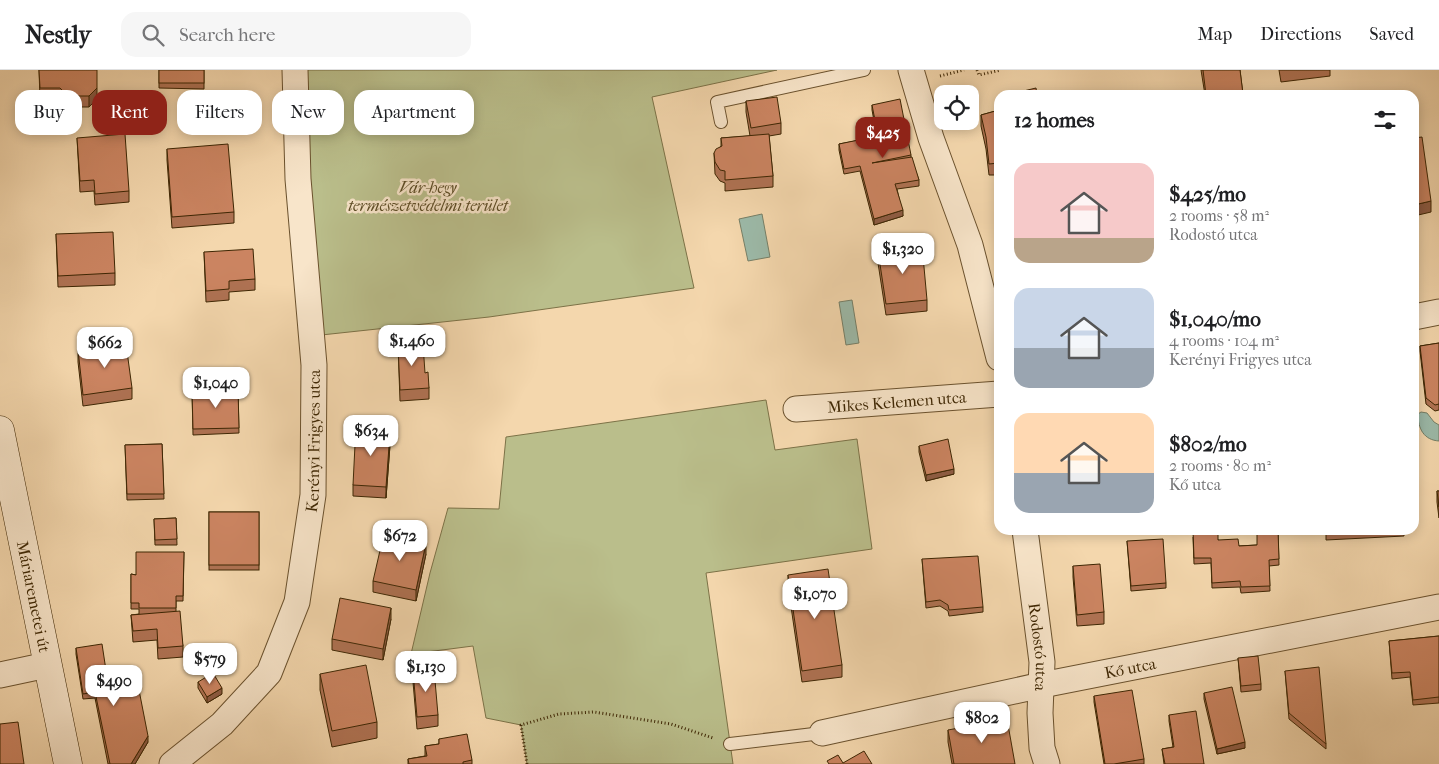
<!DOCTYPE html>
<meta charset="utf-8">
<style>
body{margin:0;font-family:"IM FELL French Canon",serif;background:#f6f6f6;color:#202124;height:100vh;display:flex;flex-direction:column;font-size:19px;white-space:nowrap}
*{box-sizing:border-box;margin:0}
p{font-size:16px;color:#757577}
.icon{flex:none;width:28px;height:28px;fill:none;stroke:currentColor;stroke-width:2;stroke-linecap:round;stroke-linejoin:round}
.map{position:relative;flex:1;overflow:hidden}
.sheet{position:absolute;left:994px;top:20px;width:425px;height:445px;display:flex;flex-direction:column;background:#fff;border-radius:15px;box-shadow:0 2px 12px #0003}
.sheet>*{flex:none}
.banner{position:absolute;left:15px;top:20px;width:475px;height:45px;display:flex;gap:10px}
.fabs{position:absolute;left:934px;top:15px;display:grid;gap:10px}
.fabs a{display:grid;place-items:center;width:45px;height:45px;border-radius:10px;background:#fff;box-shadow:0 2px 12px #0003;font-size:25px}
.price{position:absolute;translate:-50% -42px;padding:0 11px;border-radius:10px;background:#fff;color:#222;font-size:16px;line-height:32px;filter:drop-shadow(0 1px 2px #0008)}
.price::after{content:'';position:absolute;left:50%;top:30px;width:15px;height:11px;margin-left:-8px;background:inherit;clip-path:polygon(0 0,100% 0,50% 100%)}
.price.active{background:#8f2418;color:#fff}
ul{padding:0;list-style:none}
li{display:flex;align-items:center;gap:15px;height:125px;padding:0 20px}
li span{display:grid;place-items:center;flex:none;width:140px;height:100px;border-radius:15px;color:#555}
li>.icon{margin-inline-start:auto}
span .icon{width:60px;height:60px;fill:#fffc;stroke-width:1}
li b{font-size:21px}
h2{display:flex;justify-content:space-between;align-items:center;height:60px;padding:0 20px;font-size:21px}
.pill{padding:0 18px;border-radius:15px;background:#fff;box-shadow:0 2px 12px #0003;font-size:18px;line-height:45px}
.pill.active{background:#8f2418;color:#fff}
header{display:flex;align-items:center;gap:30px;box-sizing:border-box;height:70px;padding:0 25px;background:#fff;border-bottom:1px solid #e0e0e0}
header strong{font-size:24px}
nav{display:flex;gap:28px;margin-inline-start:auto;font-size:18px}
.search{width:350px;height:45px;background:#f6f6f6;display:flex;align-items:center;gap:12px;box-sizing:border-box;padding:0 18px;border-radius:15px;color:#757577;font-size:19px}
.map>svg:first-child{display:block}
.green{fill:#babe8b;stroke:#7c7247}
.water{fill:#9cbaa9;stroke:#767f67}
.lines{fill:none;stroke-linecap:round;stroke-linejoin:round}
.lane-casing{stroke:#6b522e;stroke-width:14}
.street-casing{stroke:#6b522e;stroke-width:27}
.secondary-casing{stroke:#3d2603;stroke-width:29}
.path{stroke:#3d2603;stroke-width:3;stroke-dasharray:1 2.5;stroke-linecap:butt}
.lane{stroke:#f8e5ca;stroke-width:12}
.street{stroke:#f8e5ca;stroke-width:25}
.secondary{stroke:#f8e5ca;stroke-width:28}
.wall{fill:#af7253;stroke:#3d2603}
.shaded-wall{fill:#8e5c44;stroke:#3d2603}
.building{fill:#cb8461;stroke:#3d2603}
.labels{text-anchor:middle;stroke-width:5;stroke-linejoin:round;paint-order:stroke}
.park-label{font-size:16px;font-style:italic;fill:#5c4c25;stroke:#f8e5ca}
.street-label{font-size:16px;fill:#3d2603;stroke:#f8e5ca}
</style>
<header>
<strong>Nestly</strong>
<div class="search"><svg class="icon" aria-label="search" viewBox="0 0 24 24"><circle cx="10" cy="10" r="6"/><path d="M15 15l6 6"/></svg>Search here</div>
<nav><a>Map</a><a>Directions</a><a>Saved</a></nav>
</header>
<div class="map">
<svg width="1439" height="694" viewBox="0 0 1439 694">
<rect width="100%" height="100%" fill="#f4d7ad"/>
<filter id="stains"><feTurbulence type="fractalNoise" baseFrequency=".004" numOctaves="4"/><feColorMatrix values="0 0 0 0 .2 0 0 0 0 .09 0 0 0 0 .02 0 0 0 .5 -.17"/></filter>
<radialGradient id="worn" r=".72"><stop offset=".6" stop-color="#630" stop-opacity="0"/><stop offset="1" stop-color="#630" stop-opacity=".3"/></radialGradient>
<g class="green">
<polygon points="295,0 777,0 652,27 694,218 489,247 312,266"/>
<polygon points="766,330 775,380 857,369 872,479 706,503 733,694 527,694 521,655 486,648 473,576 411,584 430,503 448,438 499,439 506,367"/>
</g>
<g class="water">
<polygon points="762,144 770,187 748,191 739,149"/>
<polygon points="852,230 859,273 846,275 839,232"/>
<path d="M1421,342L1427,343L1434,352L1439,355V371C1424,370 1418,359 1418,344Z"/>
</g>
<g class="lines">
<defs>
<g id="lane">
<polyline points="721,52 717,32 864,0"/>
<polyline points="730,674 822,663"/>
</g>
<g id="street">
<polyline points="911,0 931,68 970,175 999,288"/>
<polyline points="1414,247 1439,242"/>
<path id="s1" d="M796,339L999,324"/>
<path id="s2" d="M1025,460L1042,592L1040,643L1042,678L1047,694"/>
<polyline points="0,605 47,595"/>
<path id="s3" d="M822,663L1042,615L1439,537"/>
<path id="s4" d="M172,694L222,654L269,603L297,532L313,425L314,295L298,109L295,0"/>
</g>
<g id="secondary">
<path id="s5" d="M0,360L68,694"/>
</g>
</defs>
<use href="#lane" class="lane-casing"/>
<use href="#street" class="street-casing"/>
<use href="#secondary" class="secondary-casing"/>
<g class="path">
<polyline points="977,0 979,5 1001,0"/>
<polyline points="940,6 964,0"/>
<polyline points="527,694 521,655 559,644 594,642 671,654 713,668"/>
</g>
<use href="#lane" class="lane"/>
<use href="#street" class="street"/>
<use href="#secondary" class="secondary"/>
</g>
<g class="wall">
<polygon points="39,0 97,29 89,37 68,37 60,29 40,29"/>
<polygon points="159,0 204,0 204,19 159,18"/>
<polygon points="1201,0 1240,0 1243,25 1205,25"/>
<polygon points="1279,0 1330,0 1330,6 1281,12"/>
<polygon points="746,31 781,53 781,64 769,66 773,106 773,117 725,121 725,113 720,111 715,104 714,83 721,76 721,68 750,66 746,42"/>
<polygon points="872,35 911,85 911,88 919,110 919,116 897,119 903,146 874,155 860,101 844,104 839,80 839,74 877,67 872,40"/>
<polygon points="999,40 999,105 989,105 986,79 981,56 981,45"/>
<polygon points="77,68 129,121 129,132 95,135 94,121 80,122"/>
<polygon points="167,79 234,142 234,153 172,158 167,90"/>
<polygon points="56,164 115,203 115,215 58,217"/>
<polygon points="878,181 927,230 927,241 886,245 878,193"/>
<polygon points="204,182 255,209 255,220 229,222 229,230 206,232"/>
<polygon points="1439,273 1439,340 1435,341 1426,334 1420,281 1420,276"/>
<polygon points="398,275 425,303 429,318 429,329 400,331"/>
<polygon points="78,280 132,318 132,329 83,336 78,292"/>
<polygon points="238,319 239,363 193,365 192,321"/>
<polygon points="377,363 390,375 386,428 353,426 353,415"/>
<polygon points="162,374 164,429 127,430 125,375"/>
<polygon points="919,376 954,404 926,411 919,382"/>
<polygon points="1437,421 1439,421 1439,448 1437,432"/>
<rect x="209" y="442" width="50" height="58"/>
<polygon points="176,448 177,475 155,475 154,449"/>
<polygon points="1278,460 1279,495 1269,496 1270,521 1241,523 1240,517 1212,518 1211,493 1194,494 1193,467 1218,470 1239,476 1257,475"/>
<polygon points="1326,460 1404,460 1404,466 1326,470"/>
<polygon points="1127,471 1166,513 1166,518 1131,521"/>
<polygon points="184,482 183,531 176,531 176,541 183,576 183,587 158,589 157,570 133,572 131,545 139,544 139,539 131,539 131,504 136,505"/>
<polygon points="426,484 416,531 373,522 373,511"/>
<polygon points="922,489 983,537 983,542 949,546 948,541 940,536 926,538"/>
<polygon points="1073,496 1104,542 1104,554 1077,556 1073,507"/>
<polygon points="788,505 842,595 842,607 802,612 788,516"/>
<polygon points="391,549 383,590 332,580 332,569"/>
<polygon points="1439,566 1439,633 1413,635 1410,607 1392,609 1389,571"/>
<polygon points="76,578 109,620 148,672 135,694 108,694 95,628 83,629 76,584"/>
<polygon points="1238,588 1261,614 1261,620 1241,622"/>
<polygon points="413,601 438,645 438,656 417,659 413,612"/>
<polygon points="1285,601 1326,674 1326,679 1289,649"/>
<polygon points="320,604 377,652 377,668 332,677 320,620"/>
<polygon points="198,612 222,624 207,633 198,618"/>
<polygon points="1204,623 1245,678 1217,684 1204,629"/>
<polygon points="1094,626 1144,689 1144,694 1104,694 1094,632"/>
<polygon points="1169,645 1204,694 1164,694 1162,679 1173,677 1169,651"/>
<polygon points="948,660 1015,694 952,694 948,672"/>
<polygon points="439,669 472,690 472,694 408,694 408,689 425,686 425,676 439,674"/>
</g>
<g class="shaded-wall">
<polygon points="97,18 97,29 89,37 89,26"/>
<polygon points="1431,131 1431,142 1414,146 1414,135"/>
<polygon points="903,140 903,146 874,155 874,149"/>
<polygon points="390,363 390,375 386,428 386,417"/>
<polygon points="954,399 954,404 926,411 926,405"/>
<polygon points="426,473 426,484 416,531 416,520"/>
<polygon points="391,538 391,549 383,590 383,579"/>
<polygon points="222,618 222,624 207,633 207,627"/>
<polygon points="148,666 148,672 135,694 131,694"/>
<polygon points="1245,672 1245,678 1217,684 1217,679"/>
</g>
<g class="building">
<polygon points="39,0 97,0 97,18 89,26 68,26 60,18 40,18"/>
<rect x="159" y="0" width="45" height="13"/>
<polygon points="1203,0 1240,0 1243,24 1233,25 1206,25"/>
<polygon points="1036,18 1037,25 1011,25 1011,24"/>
<polygon points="777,27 781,53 751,58 746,31"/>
<polygon points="900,29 911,85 872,93 912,87 919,110 895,114 903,140 874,149 860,96 844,99 839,74 878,66 872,35"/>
<polygon points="999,40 999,93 989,94 986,67 981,45"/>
<polygon points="125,64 129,121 95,124 94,110 80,111 77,68"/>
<polygon points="769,64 773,106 725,110 725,101 720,100 715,92 714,83 716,79 722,76 721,68"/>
<polygon points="1422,67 1431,131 1414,135 1414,68"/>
<polygon points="228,74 234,142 172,147 167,79"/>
<polygon points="113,162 115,203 58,206 56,164"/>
<polygon points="922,175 927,230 886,234 878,181"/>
<polygon points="253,179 255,209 229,211 229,219 206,221 204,182"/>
<polygon points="1439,273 1439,334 1435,335 1426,328 1420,276"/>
<polygon points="126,274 132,318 83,325 78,280"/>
<polygon points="423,274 425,303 428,302 429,318 400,320 398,275"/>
<polygon points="238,319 239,358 193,359 192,321"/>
<polygon points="356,355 377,356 377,363 390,363 386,417 353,415"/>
<polygon points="948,369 954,399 926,405 919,376"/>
<polygon points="162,374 164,424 127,424 125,375"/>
<polygon points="1437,421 1439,421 1439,437"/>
<rect x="209" y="442" width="50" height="53"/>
<polygon points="176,448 177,469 155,470 154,449"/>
<polygon points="1218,460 1218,470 1238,469 1239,476 1257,475 1257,460 1278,460 1279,489 1269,490 1270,516 1241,517 1240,511 1212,513 1211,488 1194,488 1193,461"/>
<polygon points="1326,460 1404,460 1326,464"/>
<polygon points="384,463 426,473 416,520 373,511"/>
<polygon points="1163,469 1166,513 1131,516 1127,471"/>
<polygon points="136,482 184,482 183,526 176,526 176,538 139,538 139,533 131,533 131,504 136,505"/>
<polygon points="978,486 983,537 949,540 948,535 940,530 926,532 922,489"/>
<polygon points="1100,494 1104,542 1077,545 1073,496"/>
<polygon points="828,499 842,595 802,601 788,505"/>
<polygon points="340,528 391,538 383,579 332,569"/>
<polygon points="180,541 183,576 158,578 157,559 133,561 131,545"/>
<polygon points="1439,566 1439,627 1413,630 1410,602 1392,603 1389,571"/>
<polygon points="102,574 109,620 138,615 148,666 131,694 110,694 95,622 83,624 76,578"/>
<polygon points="1258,586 1261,614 1241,616 1238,588"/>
<polygon points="366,595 377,652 332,661 320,604"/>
<polygon points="1319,597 1326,674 1289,643 1285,601"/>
<polygon points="434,599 438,645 417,647 413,601"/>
<polygon points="213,603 222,618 207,627 198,612"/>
<polygon points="1232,617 1245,672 1217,679 1204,623"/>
<polygon points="1132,620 1144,689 1114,694 1105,694 1094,626"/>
<polygon points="1196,641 1204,694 1165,694 1162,679 1174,677 1169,645"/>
<polygon points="1007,649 1015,694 954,694 948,660"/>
<polygon points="18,652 24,694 0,694 0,654"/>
<polygon points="467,664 472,690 463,692 463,694 409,694 408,689 427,686 425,676 439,674 439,669"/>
<polygon points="864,681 872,694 829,694 827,691 838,685 843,693"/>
</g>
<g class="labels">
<g class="park-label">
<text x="428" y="123">Vár-hegy<tspan x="428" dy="18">természetvédelmi terület</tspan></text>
</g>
<g class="street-label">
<text dy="6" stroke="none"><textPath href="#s1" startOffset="101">Mikes Kelemen utca</textPath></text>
<text dy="6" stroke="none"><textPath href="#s4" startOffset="372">Kerényi Frigyes utca</textPath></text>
<text dy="6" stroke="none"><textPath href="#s5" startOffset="170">Máriaremetei út</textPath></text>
<text dy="6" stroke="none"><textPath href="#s2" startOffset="118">Rodostó utca</textPath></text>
<text dy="6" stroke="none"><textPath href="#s3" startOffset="315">Kő utca</textPath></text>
</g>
</g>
<rect width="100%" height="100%" filter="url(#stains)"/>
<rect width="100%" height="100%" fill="url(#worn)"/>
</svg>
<div class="fabs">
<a><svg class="icon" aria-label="locate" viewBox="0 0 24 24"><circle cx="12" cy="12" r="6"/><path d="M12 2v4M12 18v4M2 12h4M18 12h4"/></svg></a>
</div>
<b class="price active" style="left:883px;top:89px">$425</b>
<b class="price" style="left:903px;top:205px">$1,320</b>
<b class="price" style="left:412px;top:297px">$1,460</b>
<b class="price" style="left:105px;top:299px">$662</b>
<b class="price" style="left:216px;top:339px">$1,040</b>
<b class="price" style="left:371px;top:387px">$634</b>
<b class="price" style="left:400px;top:492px">$672</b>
<b class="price" style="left:815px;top:550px">$1,070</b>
<b class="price" style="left:210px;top:615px">$579</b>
<b class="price" style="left:426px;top:623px">$1,130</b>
<b class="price" style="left:114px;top:637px">$490</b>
<b class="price" style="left:982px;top:674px">$802</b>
<div class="banner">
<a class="pill">Buy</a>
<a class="pill active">Rent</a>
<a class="pill">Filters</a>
<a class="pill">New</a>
<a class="pill">Apartment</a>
</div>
<section class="sheet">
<h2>12 homes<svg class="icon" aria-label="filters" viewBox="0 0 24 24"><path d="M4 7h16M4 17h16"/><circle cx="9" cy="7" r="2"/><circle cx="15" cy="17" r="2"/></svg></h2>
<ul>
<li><span style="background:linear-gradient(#f6c9c9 75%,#b9a48a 0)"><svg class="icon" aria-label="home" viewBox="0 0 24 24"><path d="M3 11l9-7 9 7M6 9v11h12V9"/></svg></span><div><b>$425/mo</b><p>2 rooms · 58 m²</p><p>Rodostó utca</p></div></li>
<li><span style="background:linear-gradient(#c9d6e8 60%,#9aa5b1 0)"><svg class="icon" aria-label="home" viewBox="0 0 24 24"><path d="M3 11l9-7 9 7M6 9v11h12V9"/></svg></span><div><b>$1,040/mo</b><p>4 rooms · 104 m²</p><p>Kerényi Frigyes utca</p></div></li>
<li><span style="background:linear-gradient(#ffd9b3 60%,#9aa5b1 0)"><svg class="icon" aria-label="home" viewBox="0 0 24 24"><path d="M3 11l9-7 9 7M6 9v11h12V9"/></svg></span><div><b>$802/mo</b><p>2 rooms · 80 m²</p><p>Kő utca</p></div></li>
</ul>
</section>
</div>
